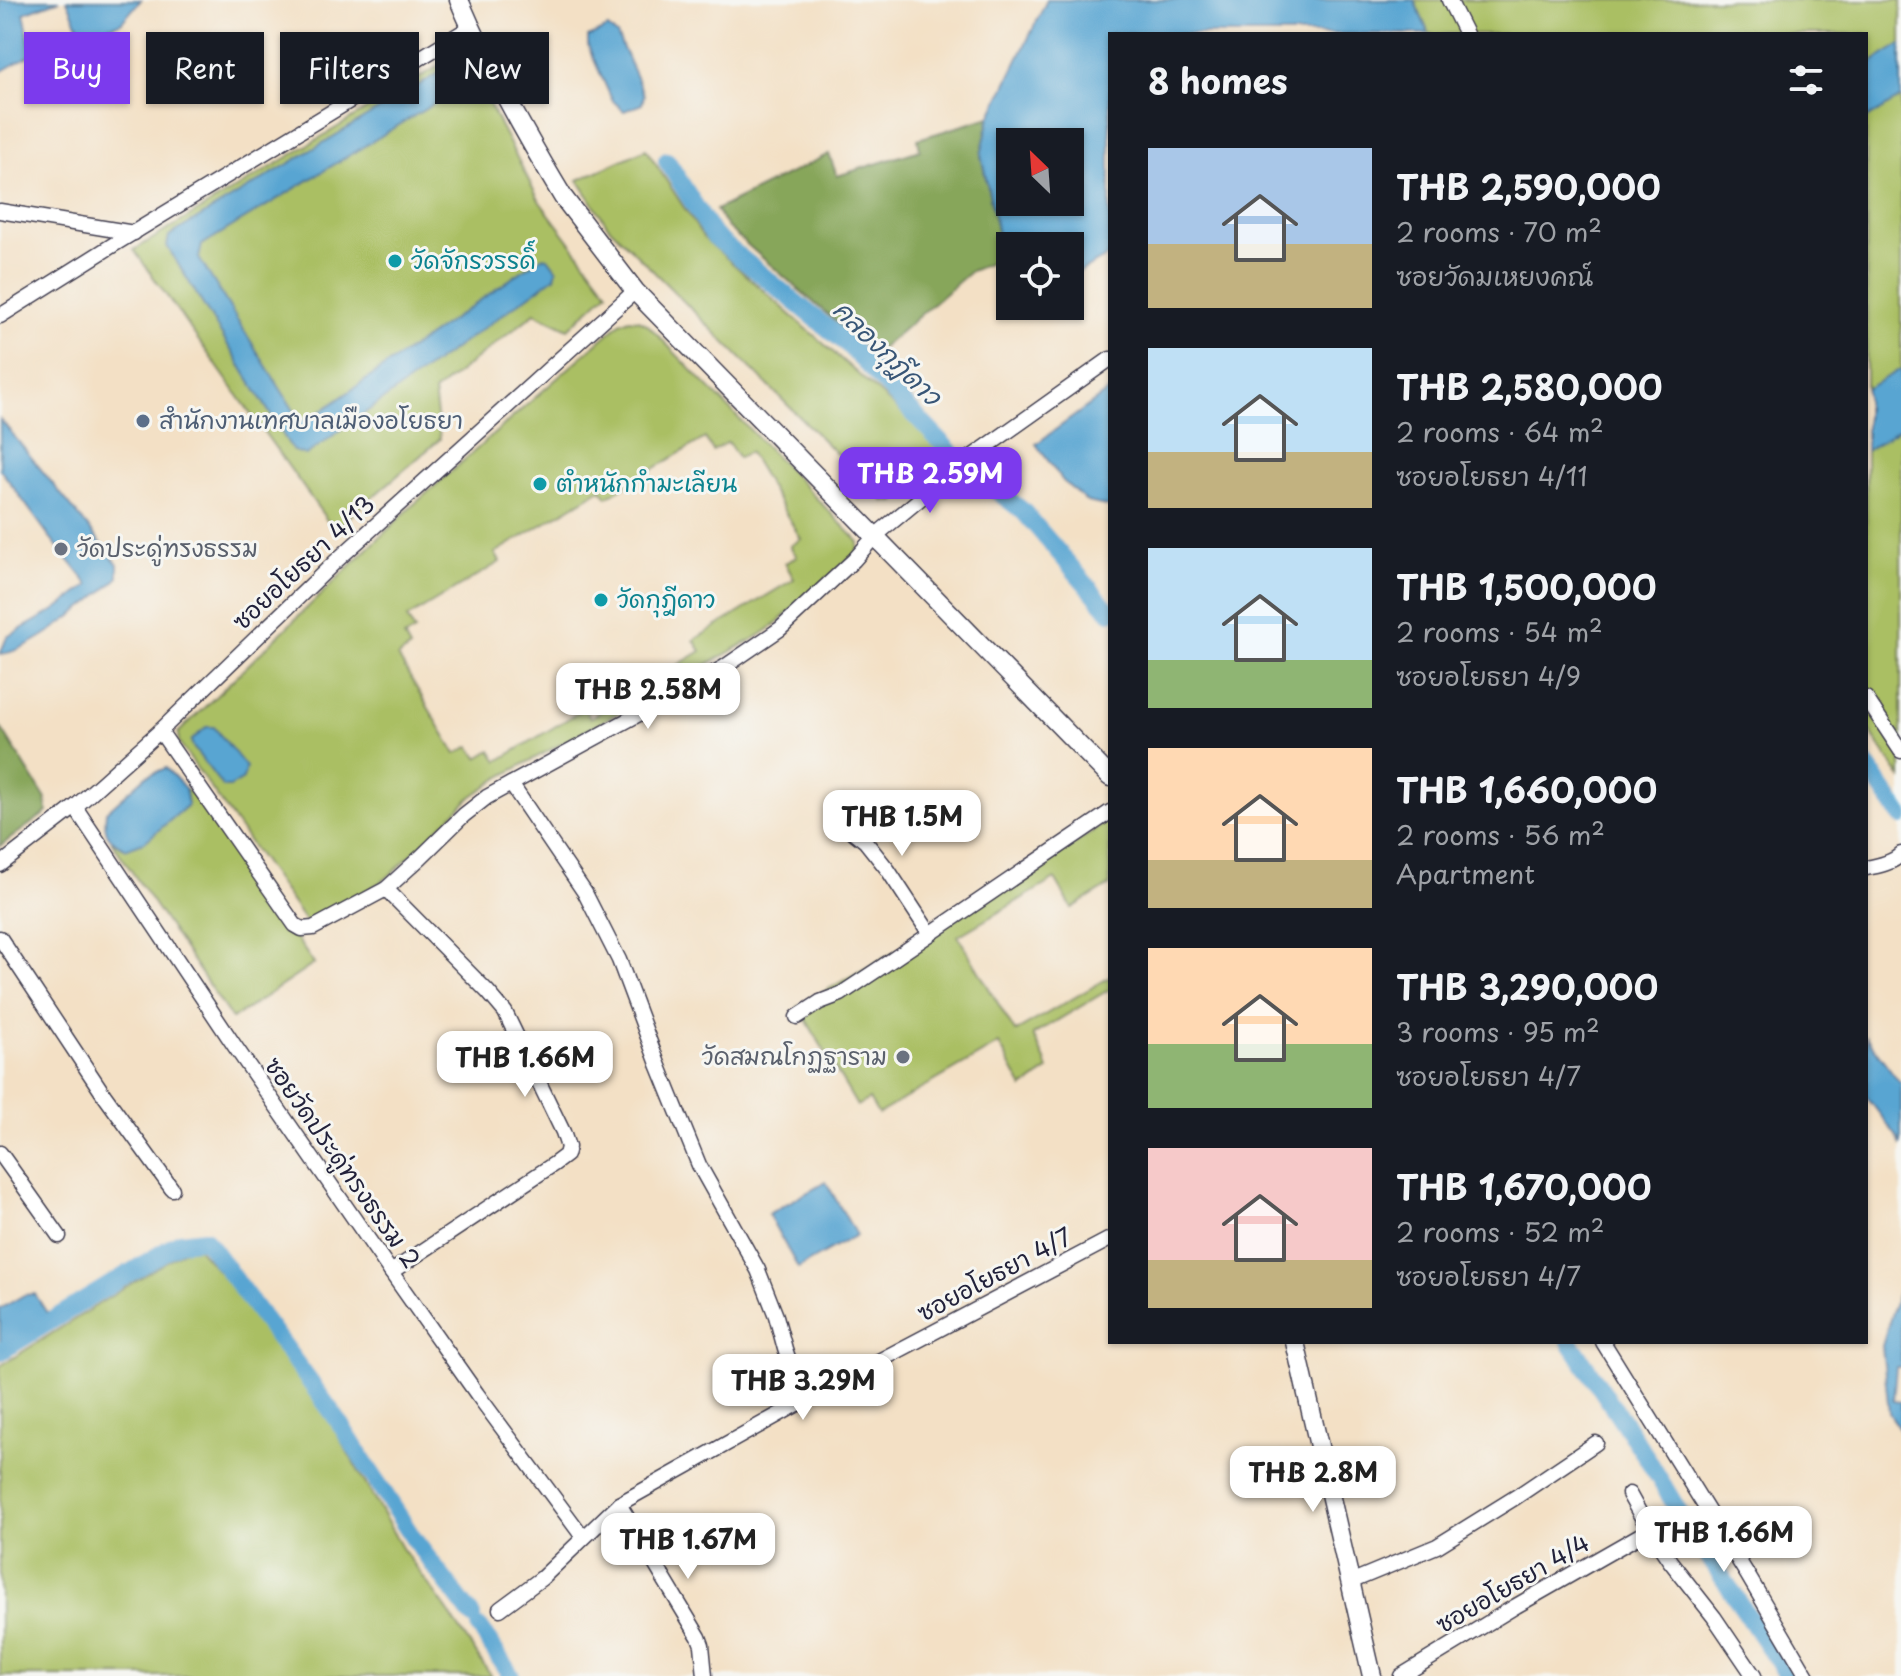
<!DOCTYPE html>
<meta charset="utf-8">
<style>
body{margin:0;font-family:"Playpen Sans","Playpen Sans Thai",sans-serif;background:#20242c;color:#f1f3f6;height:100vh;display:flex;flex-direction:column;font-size:30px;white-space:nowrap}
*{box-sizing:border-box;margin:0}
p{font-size:26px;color:#9ea1a6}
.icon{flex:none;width:44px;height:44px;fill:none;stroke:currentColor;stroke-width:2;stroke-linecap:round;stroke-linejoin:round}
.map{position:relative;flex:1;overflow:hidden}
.side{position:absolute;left:1108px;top:32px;width:760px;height:1312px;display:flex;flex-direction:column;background:#171b24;border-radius:0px;box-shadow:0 2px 6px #0004}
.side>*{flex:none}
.guide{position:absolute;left:24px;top:32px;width:760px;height:72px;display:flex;gap:16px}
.needle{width:52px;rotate:335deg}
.fabs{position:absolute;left:996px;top:128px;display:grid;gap:16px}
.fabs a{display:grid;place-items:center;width:88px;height:88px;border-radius:0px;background:#171b24;box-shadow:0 2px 6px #0004;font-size:40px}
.price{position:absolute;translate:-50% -68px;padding:0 18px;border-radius:16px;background:#fff;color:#222;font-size:26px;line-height:52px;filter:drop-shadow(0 2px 4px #0008)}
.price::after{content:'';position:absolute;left:50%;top:48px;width:24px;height:18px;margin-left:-12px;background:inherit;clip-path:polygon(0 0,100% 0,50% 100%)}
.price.active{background:#7c3aed;color:#fff}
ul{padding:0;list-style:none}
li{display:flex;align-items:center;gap:24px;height:200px;padding:0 40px}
li span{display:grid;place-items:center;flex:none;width:224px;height:160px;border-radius:0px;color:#555}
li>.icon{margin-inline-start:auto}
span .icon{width:96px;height:96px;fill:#fffc;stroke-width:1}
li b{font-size:34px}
h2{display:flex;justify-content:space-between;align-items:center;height:96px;padding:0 40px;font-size:34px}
.tag{padding:0 28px;border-radius:0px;background:#171b24;box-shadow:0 2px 6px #0004;font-size:28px;line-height:72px}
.tag.active{background:#7c3aed;color:#fff}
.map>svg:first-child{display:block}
.green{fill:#aabf64;stroke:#667050;stroke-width:2;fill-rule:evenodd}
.forest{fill:#87a65a;stroke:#54644a;stroke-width:2}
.water{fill:#59a5d2;stroke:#3e6486;stroke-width:2;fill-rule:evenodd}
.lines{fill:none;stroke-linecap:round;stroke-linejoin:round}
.canal{stroke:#59a5d2;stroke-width:18}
.minor-casing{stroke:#413e50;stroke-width:17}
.tertiary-casing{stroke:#413e50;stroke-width:21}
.minor{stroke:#fff;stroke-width:14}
.tertiary{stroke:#fff;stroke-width:18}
.culture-dot{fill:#0f9aa8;stroke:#f6f6f2;stroke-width:3}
.service-dot{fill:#5c6f8a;stroke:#f6f6f2;stroke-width:3}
.worship-dot{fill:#6b7280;stroke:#f6f6f2;stroke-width:3}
.labels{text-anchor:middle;stroke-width:6;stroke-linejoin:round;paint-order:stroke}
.culture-label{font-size:24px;fill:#0d838f;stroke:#f6f6f2;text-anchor:start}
.service-label{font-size:24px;fill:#4e5e75;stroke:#f6f6f2;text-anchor:start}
.worship-label{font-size:24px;fill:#5b616d;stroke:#f6f6f2;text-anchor:start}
.street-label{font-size:24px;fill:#22223b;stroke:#f6f6f2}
.water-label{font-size:26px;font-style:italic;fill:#385677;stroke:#f6f6f2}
</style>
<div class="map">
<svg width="1901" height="1676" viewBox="0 0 1901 1676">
<rect width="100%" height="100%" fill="#f6f6f2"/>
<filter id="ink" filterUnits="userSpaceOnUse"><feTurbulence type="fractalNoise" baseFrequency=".0125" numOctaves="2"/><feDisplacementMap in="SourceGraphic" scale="16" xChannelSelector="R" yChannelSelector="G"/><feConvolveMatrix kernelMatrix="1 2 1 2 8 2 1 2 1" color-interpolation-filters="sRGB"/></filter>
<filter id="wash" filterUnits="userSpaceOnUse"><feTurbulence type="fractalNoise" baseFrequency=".006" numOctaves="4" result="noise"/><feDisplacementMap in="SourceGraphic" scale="32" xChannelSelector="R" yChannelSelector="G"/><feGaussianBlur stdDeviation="1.8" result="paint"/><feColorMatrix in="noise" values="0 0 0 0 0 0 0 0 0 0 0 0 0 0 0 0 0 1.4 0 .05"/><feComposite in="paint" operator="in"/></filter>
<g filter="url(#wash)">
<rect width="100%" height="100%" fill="#f3e0c5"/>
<g class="green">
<polygon points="1414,0 1901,0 1901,778 1866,726 1866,34 1429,34"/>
<polygon points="462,52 540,202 608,292 568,329 535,313 434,392 440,439 334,530 134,250"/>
<polygon points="646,149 704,238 953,458 894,502 884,501 608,226 578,180"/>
<path d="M629,319L639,320L647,324L859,542L858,551L772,627L759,636L502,776L472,796L387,878L314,923L305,921L179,743L178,733L412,506L620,323ZM705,438L713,451L728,442L738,458L749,452L801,539L790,546L797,557L785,563L794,579L694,640L701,651L590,718L584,709L498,761L491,750L478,758L470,746L456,754L398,657L410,648L404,637L415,631L407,618L500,562L495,553L601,489L607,497Z"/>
<polygon points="185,788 202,802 314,964 232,1019 111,841 126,849 188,805"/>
<polygon points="1110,819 1110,885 1072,908 1055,879 958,936 1015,1032 1110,977 1110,989 1033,1035 1045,1060 1048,1070 1023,1088 999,1044 878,1114 869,1099 857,1106 798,1006 1023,880"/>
<polygon points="198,1248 248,1305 329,1419 402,1548 447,1610 491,1676 0,1676 0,1366 186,1249"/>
</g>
<g class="forest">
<polygon points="990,117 981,155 1003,258 971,271 874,355 727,227 716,210 829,154 837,176 920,150 918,139"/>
<polygon points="0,726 46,799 47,812 0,846"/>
</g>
<g class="water">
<polygon points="0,0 60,0 24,13 32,54 0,72"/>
<polygon points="67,0 141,0 121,23 82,35"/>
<path d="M1047,0H1414L1429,34H1110V255L1070,277V246H1010V267L1003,258L981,155L990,117ZM1010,142H1070V202H1010Z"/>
<polygon points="608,28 617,35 644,95 642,104 624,111 612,100 588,46 588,37"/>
<polygon points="1901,44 1901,98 1866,119 1866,66"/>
<polygon points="452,65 457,67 465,80 463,86 202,245 199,258 298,417 307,421 542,257 548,258 557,270 555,277 306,455 293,451 167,246 169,236"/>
<polygon points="1901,369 1901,428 1866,451 1866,389"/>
<polygon points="1110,390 1110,507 1087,502 1063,481 1036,444"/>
<path d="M0,419L118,564V578C95,599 30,653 0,654L7,637L55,610L89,585L49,536L0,469Z"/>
<polygon points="206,727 214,727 246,767 243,779 230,787 223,787 193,747 191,741"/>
<path d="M166,768L185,788L188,805L146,841L126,849C107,839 103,834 106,812L146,776Z"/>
<polygon points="1866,1037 1901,1084 1901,1146 1898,1138 1866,1096"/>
<polygon points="826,1182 856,1235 798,1268 768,1214"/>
<polygon points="1901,1282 1901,1367 1896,1367 1893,1401 1901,1402 1901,1432 1889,1413 1882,1346"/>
<polygon points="35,1294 52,1321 51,1328 0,1361 0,1309 24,1295"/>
</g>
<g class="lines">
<g class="canal">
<polyline points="667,161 714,236 847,344 962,464 1023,511 1110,612"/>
<polyline points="1866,764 1901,816"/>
<polyline points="1570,1342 1647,1458 1681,1515 1788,1676"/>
<polyline points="0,1352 180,1242 205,1239 335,1416 415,1541 472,1616"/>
<polyline points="480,1628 511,1676"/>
</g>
</g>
</g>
<g filter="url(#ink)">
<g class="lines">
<defs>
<g id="minor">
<polyline points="1449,0 1466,34"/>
<polyline points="0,211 134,233"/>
<polyline points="0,316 113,245 471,27"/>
<polyline points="1866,698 1901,751"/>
<polyline points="160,731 295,925 302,929 313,928 386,889 421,857 464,815 487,797 723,668 780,629 854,560 875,536 962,464 1110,359"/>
<polyline points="511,784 585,893 619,960 658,1064 699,1165 758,1270 776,1316 785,1349 803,1401"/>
<polyline points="75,807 234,1045 391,1272 477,1394 583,1537"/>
<polyline points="836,818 865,841 888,870 930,934"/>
<polyline points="0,865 75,807 160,731 335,562 635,291"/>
<path d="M1866,868C1878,866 1893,863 1901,854"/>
<polyline points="386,889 488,992 505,1012 563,1132 568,1147 566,1155 554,1164 391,1272"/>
<polyline points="0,938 104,1095 172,1189"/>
<polyline points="797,1017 820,1002 841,994 886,964 1110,812"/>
<polyline points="0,1153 59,1236"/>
<polyline points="1603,1342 1747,1574 1807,1676"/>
<polyline points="1629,1494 1649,1530 1670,1561 1714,1617 1754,1676"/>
<polyline points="619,1504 699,1637 702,1645 705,1676"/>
<polyline points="1350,1582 1437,1546 1516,1497 1596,1443"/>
<polyline points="500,1609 542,1578 619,1504 803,1401 1110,1239"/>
<polyline points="1401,1676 1516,1606 1649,1530"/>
</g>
<g id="tertiary">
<path d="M459,0C488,68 525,134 563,197L635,291L1110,777"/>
<polyline points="1295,1342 1372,1676"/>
</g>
</defs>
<use href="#minor" class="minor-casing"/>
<use href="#tertiary" class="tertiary-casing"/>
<use href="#minor" class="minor"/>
<use href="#tertiary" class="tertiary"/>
</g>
</g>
<g class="culture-dot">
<circle cx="395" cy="261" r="8"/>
<circle cx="540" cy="484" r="8"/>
<circle cx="601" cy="600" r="8"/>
</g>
<circle class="service-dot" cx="143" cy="421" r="8"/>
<g class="worship-dot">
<circle cx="61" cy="549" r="8"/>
<circle cx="903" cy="1057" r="8"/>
</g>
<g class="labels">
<g class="culture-label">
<text x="411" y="269">วัดจักรวรรดิ์</text>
<text x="556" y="492">ตำหนักกำมะเลียน</text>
<text x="617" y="608">วัดกุฎีดาว</text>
</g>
<g class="service-label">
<text x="159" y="429">สำนักงานเทศบาลเมืองอโยธยา</text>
</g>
<g class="worship-label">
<text x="77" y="557">วัดประดู่ทรงธรรม</text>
<text x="887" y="1065" text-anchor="end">วัดสมณโกฏฐาราม</text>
</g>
<g class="street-label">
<text transform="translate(304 563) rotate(-43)" y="8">ซอยอโยธยา 4/13</text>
<text transform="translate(342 1163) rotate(55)" y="8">ซอยวัดประดู่ทรงธรรม 2</text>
<text transform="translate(995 1275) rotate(-28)" y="8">ซอยอโยธยา 4/7</text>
<text transform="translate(1513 1584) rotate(-30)" y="8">ซอยอโยธยา 4/4</text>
</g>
<g class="water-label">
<text transform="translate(887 353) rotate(44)" y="9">คลองกุฎีดาว</text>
</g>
</g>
</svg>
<div class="fabs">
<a><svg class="needle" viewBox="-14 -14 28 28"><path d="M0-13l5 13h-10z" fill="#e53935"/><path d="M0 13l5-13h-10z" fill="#9ea1a6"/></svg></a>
<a><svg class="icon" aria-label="locate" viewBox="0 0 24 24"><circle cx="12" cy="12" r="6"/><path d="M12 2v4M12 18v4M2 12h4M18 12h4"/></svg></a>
</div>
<b class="price active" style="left:930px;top:515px">THB 2.59M</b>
<b class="price" style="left:648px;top:731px">THB 2.58M</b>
<b class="price" style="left:902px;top:858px">THB 1.5M</b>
<b class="price" style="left:525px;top:1099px">THB 1.66M</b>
<b class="price" style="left:803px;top:1422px">THB 3.29M</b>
<b class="price" style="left:1313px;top:1514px">THB 2.8M</b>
<b class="price" style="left:1724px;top:1574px">THB 1.66M</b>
<b class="price" style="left:688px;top:1581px">THB 1.67M</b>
<div class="guide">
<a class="tag active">Buy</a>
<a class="tag">Rent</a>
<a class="tag">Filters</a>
<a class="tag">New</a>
</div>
<section class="side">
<h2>8 homes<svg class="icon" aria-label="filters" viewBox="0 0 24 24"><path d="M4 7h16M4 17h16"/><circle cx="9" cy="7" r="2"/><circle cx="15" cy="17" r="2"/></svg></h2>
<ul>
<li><span style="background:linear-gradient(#a9c7e8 60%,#c2b280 0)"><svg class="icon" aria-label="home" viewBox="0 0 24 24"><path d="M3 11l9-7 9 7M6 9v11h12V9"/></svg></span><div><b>THB 2,590,000</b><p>2 rooms · 70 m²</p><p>ซอยวัดมเหยงคณ์</p></div></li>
<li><span style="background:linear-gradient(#bfe0f5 65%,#c2b280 0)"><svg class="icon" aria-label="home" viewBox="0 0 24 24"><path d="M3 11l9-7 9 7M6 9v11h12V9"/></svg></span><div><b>THB 2,580,000</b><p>2 rooms · 64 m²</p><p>ซอยอโยธยา 4/11</p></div></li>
<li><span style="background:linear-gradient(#bfe0f5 70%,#8fb573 0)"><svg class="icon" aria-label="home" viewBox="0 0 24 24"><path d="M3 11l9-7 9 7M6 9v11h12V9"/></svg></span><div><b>THB 1,500,000</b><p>2 rooms · 54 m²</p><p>ซอยอโยธยา 4/9</p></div></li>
<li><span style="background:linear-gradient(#ffd9b3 70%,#c2b280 0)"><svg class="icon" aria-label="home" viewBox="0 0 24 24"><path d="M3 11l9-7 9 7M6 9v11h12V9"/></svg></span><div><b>THB 1,660,000</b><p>2 rooms · 56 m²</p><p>Apartment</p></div></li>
<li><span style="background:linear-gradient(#ffd9b3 60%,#8fb573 0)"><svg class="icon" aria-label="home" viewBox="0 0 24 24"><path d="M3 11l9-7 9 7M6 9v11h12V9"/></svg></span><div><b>THB 3,290,000</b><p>3 rooms · 95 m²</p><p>ซอยอโยธยา 4/7</p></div></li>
<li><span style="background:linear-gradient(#f6c9c9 70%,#c2b280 0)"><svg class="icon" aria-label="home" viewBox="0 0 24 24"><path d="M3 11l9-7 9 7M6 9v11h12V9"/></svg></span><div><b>THB 1,670,000</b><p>2 rooms · 52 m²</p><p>ซอยอโยธยา 4/7</p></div></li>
</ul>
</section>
</div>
